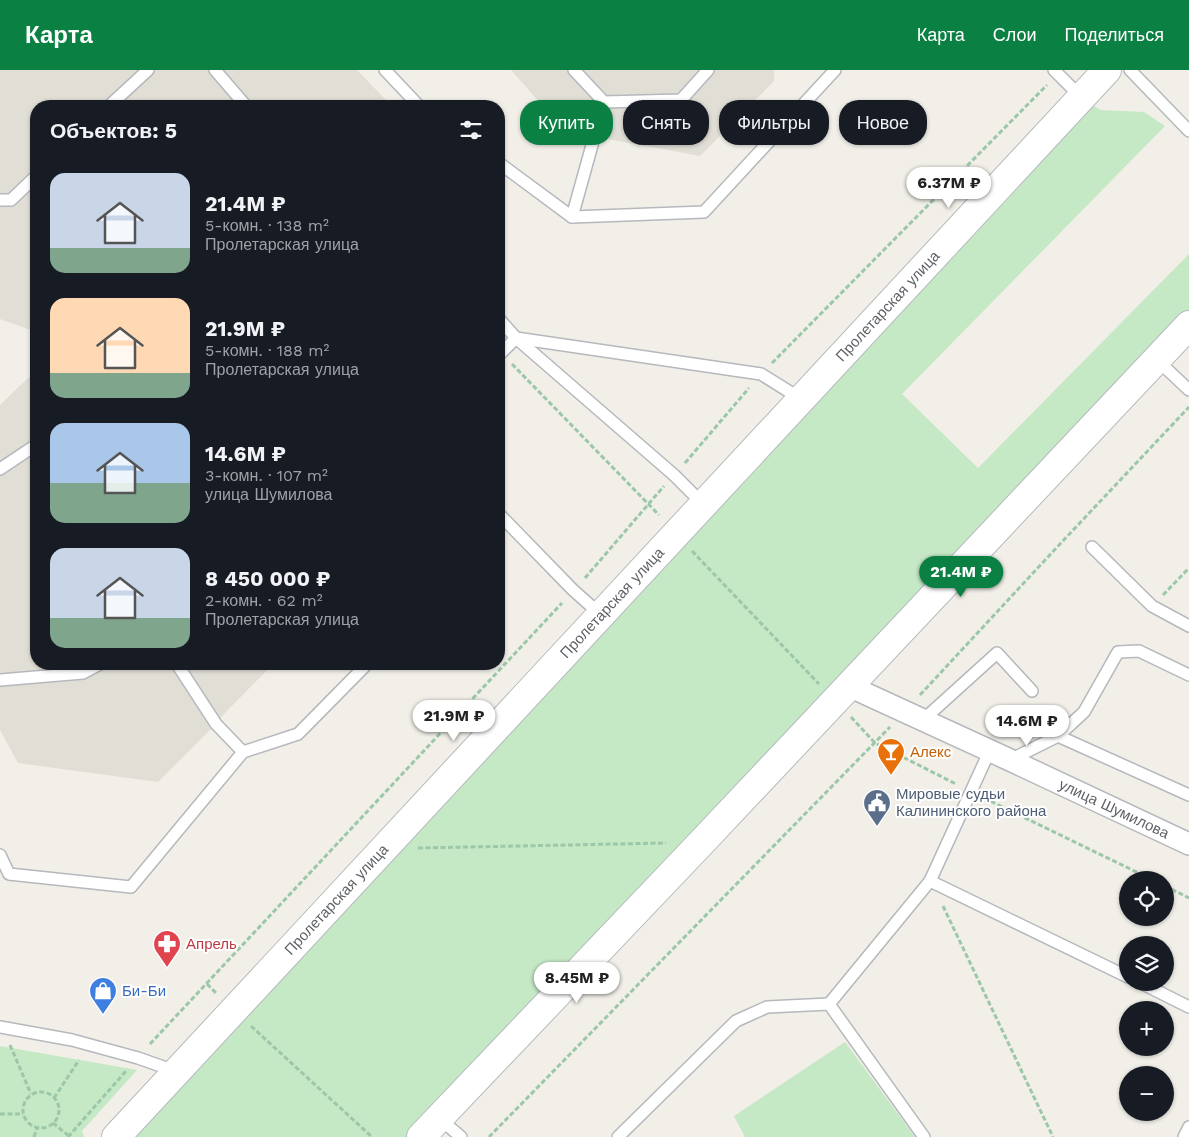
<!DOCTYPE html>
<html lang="ru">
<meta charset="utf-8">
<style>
body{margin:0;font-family:"Work Sans",sans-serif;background:#242831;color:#f1f3f6;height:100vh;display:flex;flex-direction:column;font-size:19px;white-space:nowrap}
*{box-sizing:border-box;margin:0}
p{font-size:16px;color:#9ea1a6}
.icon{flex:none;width:28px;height:28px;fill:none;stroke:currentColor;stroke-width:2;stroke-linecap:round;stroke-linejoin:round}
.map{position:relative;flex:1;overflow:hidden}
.panel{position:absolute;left:30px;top:30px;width:475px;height:570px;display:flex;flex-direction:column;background:#171b24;border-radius:20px;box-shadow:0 1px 4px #0004}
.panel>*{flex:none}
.guide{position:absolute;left:520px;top:30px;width:475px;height:45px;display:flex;gap:10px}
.buttons{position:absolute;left:1119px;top:801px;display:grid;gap:10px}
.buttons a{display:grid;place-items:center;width:55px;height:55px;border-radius:50%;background:#171b24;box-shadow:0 1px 4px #0004;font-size:25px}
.price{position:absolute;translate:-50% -42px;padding:0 11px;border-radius:18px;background:#fff;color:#222;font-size:16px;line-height:32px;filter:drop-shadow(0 1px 2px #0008)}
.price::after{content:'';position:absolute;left:50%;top:30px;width:15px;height:11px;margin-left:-8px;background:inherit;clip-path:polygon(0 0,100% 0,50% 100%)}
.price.selected{background:#0b8043;color:#fff}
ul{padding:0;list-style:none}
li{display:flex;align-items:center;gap:15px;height:125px;padding:0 20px}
li span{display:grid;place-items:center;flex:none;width:140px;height:100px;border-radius:15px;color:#555}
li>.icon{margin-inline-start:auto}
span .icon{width:60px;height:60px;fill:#fffc;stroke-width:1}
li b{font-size:21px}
h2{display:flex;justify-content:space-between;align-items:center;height:60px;padding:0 20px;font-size:21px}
.tag{padding:0 18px;border-radius:20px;background:#171b24;box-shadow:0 1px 4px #0004;font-size:18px;line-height:45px}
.tag.selected{background:#0b8043;color:#fff}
header{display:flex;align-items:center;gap:30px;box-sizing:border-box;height:70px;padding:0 25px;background:#0b8043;color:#fff}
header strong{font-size:24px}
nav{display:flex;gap:28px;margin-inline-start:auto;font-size:18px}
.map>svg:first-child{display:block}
.education{fill:#e1ded6}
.green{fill:#c5e8c5}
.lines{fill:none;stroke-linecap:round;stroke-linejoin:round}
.lane-casing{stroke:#b5b8bc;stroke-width:14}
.street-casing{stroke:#b5b8bc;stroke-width:24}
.secondary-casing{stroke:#b6babf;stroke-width:30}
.path{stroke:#9cc7a9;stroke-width:3;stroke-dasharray:5 2.5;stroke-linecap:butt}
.lane{stroke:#fff;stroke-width:11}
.street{stroke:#fff;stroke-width:21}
.secondary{stroke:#fff;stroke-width:28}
.labels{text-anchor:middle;stroke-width:4;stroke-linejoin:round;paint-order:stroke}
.street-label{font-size:15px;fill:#5f6368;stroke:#fff}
.food-label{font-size:15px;fill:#c56008;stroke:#fff;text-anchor:start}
.service-label{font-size:15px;fill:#4e5e75;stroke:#fff;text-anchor:start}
.health-label{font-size:15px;fill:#be3a42;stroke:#fff;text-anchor:start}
.shop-label{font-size:15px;fill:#366cbe;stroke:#fff;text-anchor:start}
</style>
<header>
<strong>Карта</strong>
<nav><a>Карта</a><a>Слои</a><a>Поделиться</a></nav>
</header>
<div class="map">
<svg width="1189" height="1067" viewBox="0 0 1189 1067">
<rect width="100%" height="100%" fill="#f1efe8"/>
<g class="education">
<polygon points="0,0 357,0 392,36 36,36 36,262 0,249"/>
<polygon points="511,0 774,0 774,11 700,86 565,61"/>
<polygon points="29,307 36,309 36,594 273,594 224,644 216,654 158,712 18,693 0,660 0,335"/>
</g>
<g class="green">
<polygon points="1081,28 1101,40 1144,42 1165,56 902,324 978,398 1189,184 1189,255 420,1067 125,1067"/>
<polygon points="845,972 915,1067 745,1067 734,1046"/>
<polygon points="0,976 137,1000 82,1061 84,1067 0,1067"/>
</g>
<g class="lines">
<defs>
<g id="lane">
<polyline points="215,0 246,36"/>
<polyline points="385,0 419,36"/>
<polyline points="574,0 604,32 681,30 708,0"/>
<polyline points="1054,0 1081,27"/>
<polyline points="1130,0 1189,61"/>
<polyline points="109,36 148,0"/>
<polyline points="499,93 572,147 704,142 835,0"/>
<polyline points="0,130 11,130 36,106"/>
<polyline points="572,147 604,32"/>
<polyline points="499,249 516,268 499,285"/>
<polyline points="516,268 761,304 801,329"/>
<polyline points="516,268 674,405 704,435"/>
<polyline points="1156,289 1189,320"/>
<polyline points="0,399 36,375"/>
<polyline points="499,444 573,520 601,545"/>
<polyline points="1092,477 1152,536 1189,556"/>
<polyline points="177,594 216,654 243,682"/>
<polyline points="0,610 83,603 100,594"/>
<polyline points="923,650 997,583 1032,621"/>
<polyline points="1058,666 1084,642 1118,582 1139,581 1189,605"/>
<polyline points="990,680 930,811 1128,907"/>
<polyline points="1010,690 1058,666 1189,725"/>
<polyline points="0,785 9,804 131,817 243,682 298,664 367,594"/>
<polyline points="1139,912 1189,937"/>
<polyline points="829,934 930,811"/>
<polyline points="0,957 72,970 138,988 175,1001"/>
<polyline points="439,1048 461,1067"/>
<polyline points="618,1067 736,951 767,937 829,934 924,1067"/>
<polyline points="1184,1067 1189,1057"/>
</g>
<g id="street">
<path id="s1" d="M849,616L1010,690L1189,774"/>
</g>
<g id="secondary">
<path id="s2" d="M116,1067L1107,0"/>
<polyline points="421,1067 702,772 1189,255"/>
</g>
</defs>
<use href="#lane" class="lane-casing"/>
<use href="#street" class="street-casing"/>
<use href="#secondary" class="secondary-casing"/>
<g class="path">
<polyline points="772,293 1047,15"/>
<polyline points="512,294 659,445"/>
<polyline points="685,393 749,318"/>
<polyline points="692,481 819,614"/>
<polyline points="585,508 664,416"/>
<polyline points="1163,525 1189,498"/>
<polyline points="920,625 1060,474 1189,337"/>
<polyline points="851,647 875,673 956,714"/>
<polyline points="984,728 1153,810"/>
<polyline points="418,778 666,773"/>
<polyline points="1165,816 1189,828"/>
<polyline points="943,836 1053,1067"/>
<polyline points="207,914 217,924"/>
<polyline points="251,956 372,1067"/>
<polyline points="150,974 562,533"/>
<polyline points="10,975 31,1024"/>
<circle cx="41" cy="1040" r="18"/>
<polyline points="54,1028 79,990"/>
<polyline points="0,1044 23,1044"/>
<polyline points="53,1053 69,1066"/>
<polyline points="34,1067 37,1058"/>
<polyline points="68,1067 126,1001"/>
<polyline points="489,1067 890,657"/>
</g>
<use href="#lane" class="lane"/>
<use href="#street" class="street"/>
<use href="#secondary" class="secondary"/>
</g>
<defs>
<symbol id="bar-pin" viewBox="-11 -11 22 30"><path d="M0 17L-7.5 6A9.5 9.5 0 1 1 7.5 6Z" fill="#e8710a" stroke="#fff"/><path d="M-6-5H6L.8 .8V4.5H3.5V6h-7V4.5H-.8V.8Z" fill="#fff"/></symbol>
<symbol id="civic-pin" viewBox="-11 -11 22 30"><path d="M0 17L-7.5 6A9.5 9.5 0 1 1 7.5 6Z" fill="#5c6f8a" stroke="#fff"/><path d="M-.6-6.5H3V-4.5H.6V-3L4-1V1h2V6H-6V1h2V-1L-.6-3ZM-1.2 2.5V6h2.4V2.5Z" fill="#fff"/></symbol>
<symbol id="pharmacy-pin" viewBox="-11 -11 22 30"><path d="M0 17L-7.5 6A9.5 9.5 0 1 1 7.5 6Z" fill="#e0444e" stroke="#fff"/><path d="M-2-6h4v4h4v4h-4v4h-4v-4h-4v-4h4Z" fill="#fff"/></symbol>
<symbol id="shop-pin" viewBox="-11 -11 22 30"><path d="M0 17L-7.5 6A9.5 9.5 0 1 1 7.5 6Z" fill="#3f7fe0" stroke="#fff"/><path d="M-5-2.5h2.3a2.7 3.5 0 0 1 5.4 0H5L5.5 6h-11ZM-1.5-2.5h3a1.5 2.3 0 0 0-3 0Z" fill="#fff"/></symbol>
</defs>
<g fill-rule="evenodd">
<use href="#bar-pin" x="875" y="666" width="32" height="43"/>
<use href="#civic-pin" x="861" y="717" width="32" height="43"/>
<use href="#pharmacy-pin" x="151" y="858" width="32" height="43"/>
<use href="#shop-pin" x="87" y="905" width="32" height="43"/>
</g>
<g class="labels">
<g class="street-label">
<text dy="5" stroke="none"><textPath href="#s2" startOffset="1134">Пролетарская улица</textPath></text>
<text dy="5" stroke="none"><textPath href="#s2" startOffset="729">Пролетарская улица</textPath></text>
<text dy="5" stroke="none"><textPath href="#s1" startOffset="292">улица Шумилова</textPath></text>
<text dy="5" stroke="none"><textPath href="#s2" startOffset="324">Пролетарская улица</textPath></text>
</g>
<g class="food-label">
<text x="910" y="687">Алекс</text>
</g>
<g class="service-label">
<text x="896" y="729">Мировые судьи<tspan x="896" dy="17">Калининского района</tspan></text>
</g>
<g class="health-label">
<text x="186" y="879">Апрель</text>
</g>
<g class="shop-label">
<text x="122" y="926">Би-Би</text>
</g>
</g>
</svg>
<div class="buttons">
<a><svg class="icon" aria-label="locate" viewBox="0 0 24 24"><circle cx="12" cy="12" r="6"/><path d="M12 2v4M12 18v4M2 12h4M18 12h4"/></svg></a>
<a><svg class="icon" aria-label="layers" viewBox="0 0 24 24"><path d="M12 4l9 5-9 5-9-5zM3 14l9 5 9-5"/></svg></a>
<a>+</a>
<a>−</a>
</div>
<b class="price" style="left:949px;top:139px">6.37M ₽</b>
<b class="price selected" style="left:961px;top:528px">21.4M ₽</b>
<b class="price" style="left:454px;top:672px">21.9M ₽</b>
<b class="price" style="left:1027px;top:677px">14.6M ₽</b>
<b class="price" style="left:577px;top:934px">8.45M ₽</b>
<div class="guide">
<a class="tag selected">Купить</a>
<a class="tag">Снять</a>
<a class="tag">Фильтры</a>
<a class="tag">Новое</a>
</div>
<section class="panel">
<h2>Объектов: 5<svg class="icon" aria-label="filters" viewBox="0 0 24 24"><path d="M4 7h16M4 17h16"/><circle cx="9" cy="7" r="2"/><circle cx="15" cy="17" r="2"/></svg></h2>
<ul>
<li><span style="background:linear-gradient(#c9d6e8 75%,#7fa58c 0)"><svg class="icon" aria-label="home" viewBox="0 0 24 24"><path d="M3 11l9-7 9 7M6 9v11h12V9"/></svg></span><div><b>21.4M ₽</b><p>5-комн. · 138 m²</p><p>Пролетарская улица</p></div></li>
<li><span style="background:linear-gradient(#ffd9b3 75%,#7fa58c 0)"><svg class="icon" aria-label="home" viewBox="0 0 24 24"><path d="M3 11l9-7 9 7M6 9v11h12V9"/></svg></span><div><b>21.9M ₽</b><p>5-комн. · 188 m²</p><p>Пролетарская улица</p></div></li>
<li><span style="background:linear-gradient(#a9c7e8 60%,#7fa58c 0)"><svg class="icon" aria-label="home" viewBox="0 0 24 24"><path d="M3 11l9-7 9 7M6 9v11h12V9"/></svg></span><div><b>14.6M ₽</b><p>3-комн. · 107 m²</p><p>улица Шумилова</p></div></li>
<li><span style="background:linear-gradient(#c9d6e8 70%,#7fa58c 0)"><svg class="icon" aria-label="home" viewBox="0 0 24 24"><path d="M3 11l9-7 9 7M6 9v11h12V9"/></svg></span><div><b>8 450 000 ₽</b><p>2-комн. · 62 m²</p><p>Пролетарская улица</p></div></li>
</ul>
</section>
</div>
